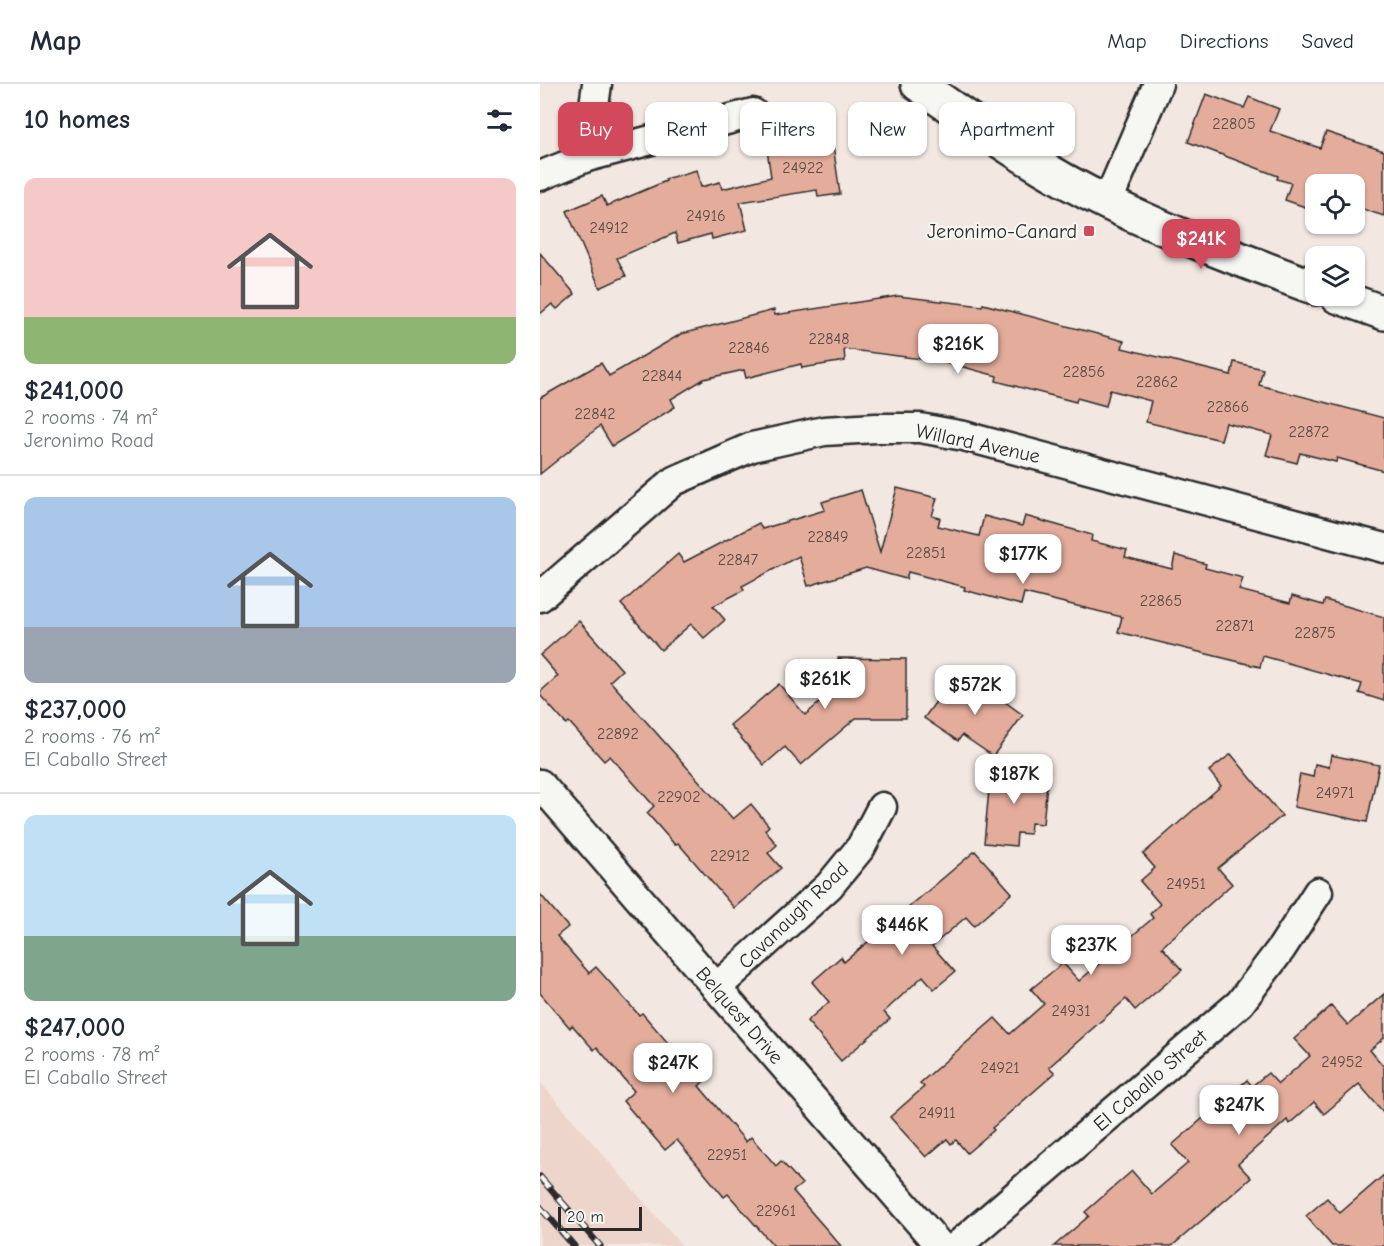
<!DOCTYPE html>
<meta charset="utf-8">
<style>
body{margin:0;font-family:"Comic Neue",sans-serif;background:#f2f2f3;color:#1f2937;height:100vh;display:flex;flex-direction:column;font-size:22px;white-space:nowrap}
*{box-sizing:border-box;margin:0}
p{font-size:20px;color:#747a83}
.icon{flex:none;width:33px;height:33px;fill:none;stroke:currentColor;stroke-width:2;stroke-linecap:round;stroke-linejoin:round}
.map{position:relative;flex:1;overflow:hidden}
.panel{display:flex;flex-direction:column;background:#fff;width:540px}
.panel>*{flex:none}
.hud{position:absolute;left:18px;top:18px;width:570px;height:54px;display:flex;gap:12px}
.tools{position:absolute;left:765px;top:90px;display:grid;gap:12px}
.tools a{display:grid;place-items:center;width:60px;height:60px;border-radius:12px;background:#fff;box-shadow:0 2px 4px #0004;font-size:30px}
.scale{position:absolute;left:18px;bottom:15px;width:84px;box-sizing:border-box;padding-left:6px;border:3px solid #2b2b2b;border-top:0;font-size:16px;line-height:21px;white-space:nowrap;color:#2b2b2b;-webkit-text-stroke:4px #f6f6f2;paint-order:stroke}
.price{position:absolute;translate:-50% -51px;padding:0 14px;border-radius:12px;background:#fff;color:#222;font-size:20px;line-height:39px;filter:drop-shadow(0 2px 3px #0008)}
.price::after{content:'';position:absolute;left:50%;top:36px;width:18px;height:14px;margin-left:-9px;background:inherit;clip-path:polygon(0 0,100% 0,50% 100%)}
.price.on{background:#d1495b;color:#fff}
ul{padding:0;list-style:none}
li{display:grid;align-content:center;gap:12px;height:318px;padding:0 24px}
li+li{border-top:2px solid #e0e1e3}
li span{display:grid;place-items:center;height:186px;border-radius:12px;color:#555}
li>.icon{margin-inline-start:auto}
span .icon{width:108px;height:108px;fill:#fffc;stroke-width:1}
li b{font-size:26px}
h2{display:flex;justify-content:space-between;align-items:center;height:72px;padding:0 24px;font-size:26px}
.pill{padding:0 21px;border-radius:12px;background:#fff;box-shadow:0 2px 4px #0004;font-size:21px;line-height:54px}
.pill.on{background:#d1495b;color:#fff}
header{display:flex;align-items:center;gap:36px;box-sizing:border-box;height:84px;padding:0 30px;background:#fff;border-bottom:2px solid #e0e1e3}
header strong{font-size:28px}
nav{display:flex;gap:33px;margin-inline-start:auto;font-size:21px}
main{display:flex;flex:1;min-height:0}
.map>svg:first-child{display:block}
.built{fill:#eed5cc}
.building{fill:#e4ac9b;stroke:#2b2b2b;stroke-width:1.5}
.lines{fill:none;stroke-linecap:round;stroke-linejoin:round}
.street-casing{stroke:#2b2b2b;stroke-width:33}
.secondary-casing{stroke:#2b2b2b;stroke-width:38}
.street{stroke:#f6f6f2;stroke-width:28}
.secondary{stroke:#f6f6f2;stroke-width:33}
.rail-casing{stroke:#2b2b2b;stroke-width:7}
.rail{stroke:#f6f6f2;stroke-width:4.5;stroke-dasharray:14;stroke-linecap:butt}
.poi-dot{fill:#d1495b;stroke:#f6f6f2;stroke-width:2}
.labels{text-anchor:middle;stroke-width:4.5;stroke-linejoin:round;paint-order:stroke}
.number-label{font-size:16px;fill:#594b47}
.poi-label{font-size:20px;fill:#2b2b2b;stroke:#f6f6f2;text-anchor:end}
.street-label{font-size:20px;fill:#2b2b2b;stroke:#f6f6f2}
</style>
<header>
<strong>Map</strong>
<nav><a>Map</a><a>Directions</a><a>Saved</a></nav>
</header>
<main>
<section class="panel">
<h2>10 homes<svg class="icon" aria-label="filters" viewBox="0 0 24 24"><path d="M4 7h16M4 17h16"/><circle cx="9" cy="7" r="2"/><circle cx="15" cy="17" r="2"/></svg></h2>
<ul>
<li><span style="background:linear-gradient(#f6c9c9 75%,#8fb573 0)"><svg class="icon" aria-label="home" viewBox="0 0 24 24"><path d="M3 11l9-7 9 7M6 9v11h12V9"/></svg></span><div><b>$241,000</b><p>2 rooms · 74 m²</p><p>Jeronimo Road</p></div></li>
<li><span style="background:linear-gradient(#a9c7e8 70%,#9aa5b1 0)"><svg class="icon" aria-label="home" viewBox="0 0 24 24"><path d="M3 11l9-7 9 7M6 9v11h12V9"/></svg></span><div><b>$237,000</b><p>2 rooms · 76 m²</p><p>El Caballo Street</p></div></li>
<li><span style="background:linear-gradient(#bfe0f5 65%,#7fa58c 0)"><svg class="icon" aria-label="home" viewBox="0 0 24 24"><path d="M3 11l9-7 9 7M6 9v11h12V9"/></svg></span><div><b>$247,000</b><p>2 rooms · 78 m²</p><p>El Caballo Street</p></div></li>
</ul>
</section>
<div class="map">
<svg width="844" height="1162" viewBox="0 0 844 1162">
<rect width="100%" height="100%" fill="#f2e7e1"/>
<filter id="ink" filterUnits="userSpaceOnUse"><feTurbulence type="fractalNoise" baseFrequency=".0167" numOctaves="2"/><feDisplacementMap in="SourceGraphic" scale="12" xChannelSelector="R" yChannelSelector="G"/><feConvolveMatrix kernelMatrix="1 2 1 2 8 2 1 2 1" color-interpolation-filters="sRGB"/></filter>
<g filter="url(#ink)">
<polygon class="built" points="0,998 142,1162 0,1162"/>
<g class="building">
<polygon points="666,10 704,24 709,13 739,25 730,47 780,64 786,48 844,67 844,132 816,123 814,100 776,100 776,107 768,124 745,116 751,99 737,95 738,92 648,58"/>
<polygon points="288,25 300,110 278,113 277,106 200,118 207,146 172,155 171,150 138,159 135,149 77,174 86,192 60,204 27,127 62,112 67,122 126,97 125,95 157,86 161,103 180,98 182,105 231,93 226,59 260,55 256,30"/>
<polygon points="0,169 35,210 17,225 12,220 0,230"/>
<polygon points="358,212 442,222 443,220 584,257 582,264 691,291 694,278 723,285 719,301 844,334 844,387 797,374 796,378 760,369 757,379 726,371 732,351 686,339 681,356 606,338 611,317 570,306 566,322 537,314 536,318 456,297 457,292 405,278 304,265 305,277 262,284 261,280 206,294 204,286 164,295 131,315 135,323 72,362 60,342 0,390 0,314 61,279 69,292 141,250 234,226 235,231"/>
<polygon points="357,404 397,414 392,432 400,434 398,442 439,452 444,432 482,442 485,432 552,451 551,457 587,466 585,473 632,485 635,471 666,480 665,484 703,494 699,506 750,519 752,512 783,521 785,516 844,533 844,617 819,609 822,600 723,572 720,583 578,548 582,533 484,509 481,521 424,506 425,503 368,488 366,495 326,484 268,502 259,472 202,502 204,506 173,522 185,536 164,554 151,540 121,566 81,520 138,470 144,478 219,439 222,445 285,426 282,418 321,406 340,468"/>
<polygon points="39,537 82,586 70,597 193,735 211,720 229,742 225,746 237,761 228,769 241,784 194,824 138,759 135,761 107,729 114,722 70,672 64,677 29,638 26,640 0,611 0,608 18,592 0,571"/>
<polygon points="298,574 366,575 366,634 316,634 261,681 245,663 224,681 190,641 239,600 265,631 297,604"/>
<polygon points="429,592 483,631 453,672 422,651 418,657 384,634 400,612 408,617 411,613 413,614"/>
<polygon points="691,670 742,732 678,784 692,800 622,863 642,886 595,926 586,915 509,983 515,989 452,1044 454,1046 427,1069 416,1056 411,1060 407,1055 386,1073 350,1033 384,1003 380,999 455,934 470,950 504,920 491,905 523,879 539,897 613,834 610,830 620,820 600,797 615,784 603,770 681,702 669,687"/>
<polygon points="791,671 839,681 827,738 754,723 760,690 773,693 775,680 789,683"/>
<polygon points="451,684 508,690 503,740 491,739 490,750 477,749 476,762 444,759"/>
<polygon points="435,767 472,809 434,842 426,833 392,862 415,888 394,905 383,892 344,928 350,935 301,977 267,937 289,918 272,898 301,873 304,878"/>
<polygon points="0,810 28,843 17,852 49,889 56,883 99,931 102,929 135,967 138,964 165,996 159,1002 206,1058 211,1053 236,1082 241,1077 262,1100 253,1107 301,1162 234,1162 188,1110 184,1113 137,1056 125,1066 83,1017 94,1007 57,963 54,966 32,941 30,944 0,909"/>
<polygon points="844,910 844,954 830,966 844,983 844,1029 819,1000 784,1030 774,1018 749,1040 747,1036 698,1080 711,1094 632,1162 514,1162 549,1132 545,1128 592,1087 612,1110 648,1079 632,1061 707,996 712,1002 728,989 738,1000 770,972 754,955 791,922 808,941"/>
<polygon points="844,1091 844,1162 792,1162 766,1132 787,1114 800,1129"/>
</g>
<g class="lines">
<defs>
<g id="street">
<polyline points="47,73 57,0"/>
<polyline points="0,92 47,73 213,29"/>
<polyline points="567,119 618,0"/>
<polyline points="0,513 134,397 212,363 284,347 336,344 380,344 424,352 844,464"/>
<polyline points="0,700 400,1162"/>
<polyline points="176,904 289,802 321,763 342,723"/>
<polyline points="417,1162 700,919 741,865 778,808"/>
</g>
<g id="secondary">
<path d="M378,0C439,43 500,87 568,119C635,151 706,178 776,204"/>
<polyline points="797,212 844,229"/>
</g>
</defs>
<use href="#street" class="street-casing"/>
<use href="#secondary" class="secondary-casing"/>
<use href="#street" class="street"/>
<use href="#secondary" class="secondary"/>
<defs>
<g id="rail">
<polyline points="0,1093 60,1162"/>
<polyline points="0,1123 34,1162"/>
</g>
</defs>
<use href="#rail" class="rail-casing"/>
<use href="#rail" class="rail"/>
</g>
</g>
<rect class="poi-dot" x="543" y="141" width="12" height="12" rx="3"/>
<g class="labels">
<g class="number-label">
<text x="694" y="45">22805</text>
<text x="263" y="89">24922</text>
<text x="166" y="137">24916</text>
<text x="69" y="149">24912</text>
<text x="289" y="260">22848</text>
<text x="209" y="269">22846</text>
<text x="544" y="293">22856</text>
<text x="122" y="297">22844</text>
<text x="617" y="303">22862</text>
<text x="688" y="328">22866</text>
<text x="55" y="335">22842</text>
<text x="769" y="353">22872</text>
<text x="288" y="458">22849</text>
<text x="386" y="474">22851</text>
<text x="198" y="481">22847</text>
<text x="621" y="522">22865</text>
<text x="695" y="547">22871</text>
<text x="775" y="554">22875</text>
<text x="78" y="655">22892</text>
<text x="795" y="714">24971</text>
<text x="139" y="718">22902</text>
<text x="190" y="777">22912</text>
<text x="646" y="805">24951</text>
<text x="531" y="932">24931</text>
<text x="802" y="983">24952</text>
<text x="460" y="989">24921</text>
<text x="397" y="1034">24911</text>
<text x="187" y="1076">22951</text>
<text x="236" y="1132">22961</text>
</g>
<g class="poi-label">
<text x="537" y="154">Jeronimo-Canard</text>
</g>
<g class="street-label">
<text transform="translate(438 359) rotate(12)" y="7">Willard Avenue</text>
<text transform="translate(253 831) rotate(-44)" y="7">Cavanaugh Road</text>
<text transform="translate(200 931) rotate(49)" y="7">Belquest Drive</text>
<text transform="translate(610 996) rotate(-41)" y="7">El Caballo Street</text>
</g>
</g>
</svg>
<div class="tools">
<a><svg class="icon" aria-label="locate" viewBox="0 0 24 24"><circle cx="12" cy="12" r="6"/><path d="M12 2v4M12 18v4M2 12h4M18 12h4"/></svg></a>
<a><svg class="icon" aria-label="layers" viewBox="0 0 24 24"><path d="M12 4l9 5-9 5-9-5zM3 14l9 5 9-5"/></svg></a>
</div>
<div class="scale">20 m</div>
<b class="price on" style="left:661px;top:186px">$241K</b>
<b class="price" style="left:418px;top:291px">$216K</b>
<b class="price" style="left:483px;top:501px">$177K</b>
<b class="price" style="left:285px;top:626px">$261K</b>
<b class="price" style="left:435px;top:632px">$572K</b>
<b class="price" style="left:474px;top:721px">$187K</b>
<b class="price" style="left:362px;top:872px">$446K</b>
<b class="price" style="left:551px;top:892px">$237K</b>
<b class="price" style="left:133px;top:1010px">$247K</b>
<b class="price" style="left:699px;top:1052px">$247K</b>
<div class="hud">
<a class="pill on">Buy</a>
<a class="pill">Rent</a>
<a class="pill">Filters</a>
<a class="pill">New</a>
<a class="pill">Apartment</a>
</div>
</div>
</main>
